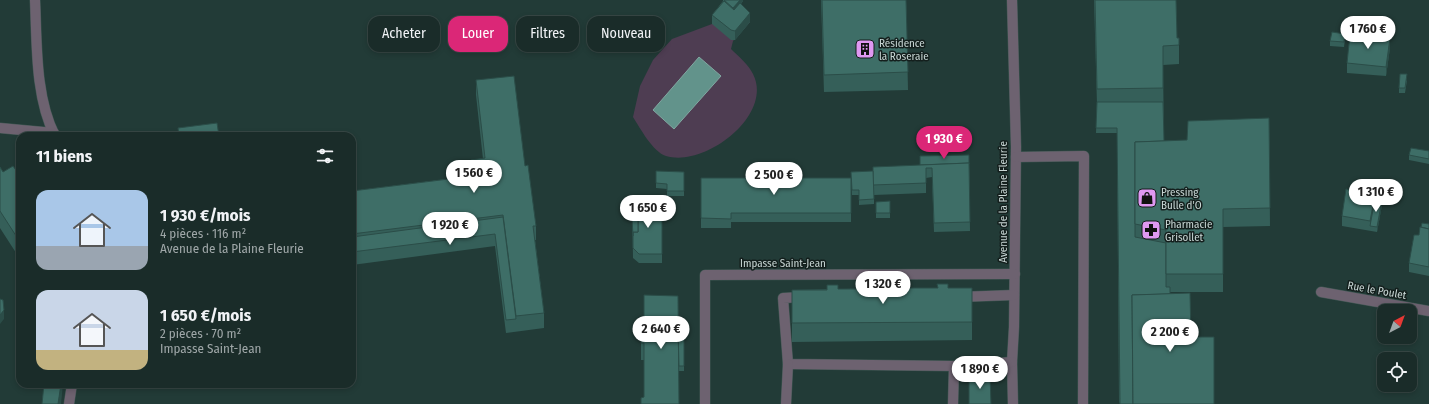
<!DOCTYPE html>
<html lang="fr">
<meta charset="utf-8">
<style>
body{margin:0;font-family:"Fira Sans Condensed",sans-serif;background:#233431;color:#f1f3f6;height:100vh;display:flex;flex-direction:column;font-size:15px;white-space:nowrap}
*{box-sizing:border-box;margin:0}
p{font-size:13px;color:#9fa7a8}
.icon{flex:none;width:22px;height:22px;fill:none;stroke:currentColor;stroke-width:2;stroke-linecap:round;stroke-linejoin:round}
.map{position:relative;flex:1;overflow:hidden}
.sheet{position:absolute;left:16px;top:132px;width:340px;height:256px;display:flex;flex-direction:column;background:#1a2c29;border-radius:12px;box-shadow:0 2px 6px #0003,0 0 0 1px #384846}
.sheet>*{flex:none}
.hud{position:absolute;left:368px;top:16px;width:380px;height:36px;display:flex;gap:8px}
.needle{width:26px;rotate:41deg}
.controls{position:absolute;left:1377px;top:304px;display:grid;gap:8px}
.controls a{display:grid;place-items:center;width:40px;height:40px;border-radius:8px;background:#1a2c29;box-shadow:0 2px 6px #0003,0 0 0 1px #384846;font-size:20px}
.price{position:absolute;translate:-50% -34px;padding:0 9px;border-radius:14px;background:#fff;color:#222;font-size:13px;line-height:26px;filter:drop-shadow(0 1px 2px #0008)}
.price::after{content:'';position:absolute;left:50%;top:24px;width:12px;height:9px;margin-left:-6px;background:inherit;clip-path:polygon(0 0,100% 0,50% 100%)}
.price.current{background:#db2777;color:#fff}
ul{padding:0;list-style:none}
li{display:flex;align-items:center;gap:12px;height:100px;padding:0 20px}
li span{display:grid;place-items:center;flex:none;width:112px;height:80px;border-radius:12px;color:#555}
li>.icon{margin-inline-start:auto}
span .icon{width:48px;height:48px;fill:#fffc;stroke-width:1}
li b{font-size:17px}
h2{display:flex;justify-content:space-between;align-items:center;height:48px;padding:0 20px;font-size:17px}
.tag{padding:0 14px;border-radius:12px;background:#1a2c29;box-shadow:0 2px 6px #0003,0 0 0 1px #384846;font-size:14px;line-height:36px}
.tag.current{background:#db2777;color:#fff}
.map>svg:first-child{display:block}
.green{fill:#4e3d52}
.water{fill:#62938b;stroke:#81a7a1}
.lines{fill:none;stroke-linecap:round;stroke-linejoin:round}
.minor-casing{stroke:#405753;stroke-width:11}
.minor{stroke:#6d6270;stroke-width:10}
.wall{fill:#355f59}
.shaded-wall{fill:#2b4d48}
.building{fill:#3e6e67;stroke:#2b4d48}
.labels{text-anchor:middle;stroke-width:3;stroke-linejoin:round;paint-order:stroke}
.poi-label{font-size:11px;fill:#c9d7d5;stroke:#141f1d;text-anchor:start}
.street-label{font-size:11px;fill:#c9d7d5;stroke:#141f1d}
</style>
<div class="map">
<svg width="1429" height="404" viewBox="0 0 1429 404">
<rect width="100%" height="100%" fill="#223b37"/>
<path class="green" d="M724,11L750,22L733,41L731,49C738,56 749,65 753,74C774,115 705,168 666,156C653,152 640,128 633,117L640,86L653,60L672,39L712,24Z"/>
<polygon class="water" points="699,57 721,76 674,129 653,110"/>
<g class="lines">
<defs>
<g id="minor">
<path d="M35,0C37,43 35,97 55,136"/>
<polyline points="1012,0 1016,147 1014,327 1012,362 1013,404"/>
<polyline points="0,128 54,133"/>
<polyline points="1016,157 1084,156 1083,404"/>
<polyline points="1321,292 1429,311"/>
<polyline points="804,297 783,298 788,364 954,366 1012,362"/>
<polyline points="958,297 1014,295"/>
<polyline points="69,404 72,384"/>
<polyline points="705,404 705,275 1015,274"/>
<polyline points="786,404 788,364"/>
<polyline points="953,404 954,366"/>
</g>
</defs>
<use href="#minor" class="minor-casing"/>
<use href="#minor" class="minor"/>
</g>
<g class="wall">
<polygon points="723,0 743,0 743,1 741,4 750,22 735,40 731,40 712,24 712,15 723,1"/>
<polygon points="821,0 906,0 908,90 824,92"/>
<polygon points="1094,0 1176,0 1177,38 1179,38 1179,64 1163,65 1164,141 1187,140 1269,118 1270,226 1223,227 1223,292 1170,292 1119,404 1117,133 1096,133 1097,105"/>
<polygon points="1345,39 1344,47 1330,46 1330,41"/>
<polygon points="1390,48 1386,76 1347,73 1347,63"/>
<polygon points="476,80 525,166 536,226 536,240 535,240 544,313 544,328 506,333 495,246 352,265 352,191 471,176 471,160 483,159 476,95"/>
<polygon points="1407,80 1405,93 1399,93 1399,88"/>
<polygon points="1429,151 1429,164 1409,160 1409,155"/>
<polygon points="969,155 970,231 934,232 932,177 926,178 926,193 874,195 874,204 859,205 859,195 852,195 851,172 873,171 920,165"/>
<polygon points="0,167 3,172 20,176 20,259 0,228"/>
<polygon points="656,171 684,172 684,196 667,196 667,189 656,188"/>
<polygon points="701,178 851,178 851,222 731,222 731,228 701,228"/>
<polygon points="1375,199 1382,205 1377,232 1342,226 1342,216"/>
<polygon points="632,201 643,207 662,207 662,263 639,263 633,258"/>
<polygon points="876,202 890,213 890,218 876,218"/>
<polygon points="1429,224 1429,276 1409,272 1409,263 1419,235 1421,227"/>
<polygon points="893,288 972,288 972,340 792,342 792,290"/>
<polygon points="678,329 684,329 684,371 679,371 644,397 644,360 641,360 641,335"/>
</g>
<g class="shaded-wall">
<polygon points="740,0 743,0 743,1 733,13 733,8"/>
<polygon points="750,13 750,22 735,40 735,31"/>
<polygon points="1390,38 1390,48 1386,76 1386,67"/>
<polygon points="1375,195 1375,204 1370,226 1370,221"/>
<polygon points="1382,200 1382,205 1377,232 1377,227"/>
<polygon points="4,310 4,319 0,324 0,315"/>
<polygon points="61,384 63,384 61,404 58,404"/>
</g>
<g class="building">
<polygon points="724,0 740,0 733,8"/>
<polygon points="822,0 906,0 908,72 824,75"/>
<polygon points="1095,0 1176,0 1177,38 1179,38 1179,45 1163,46 1163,88 1097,89"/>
<polygon points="724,1 734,10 740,3 750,13 735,31 731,30 712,15"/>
<polygon points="1332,32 1345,34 1344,42 1330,41"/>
<polygon points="1350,34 1390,38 1386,67 1347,63"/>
<polygon points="1400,74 1407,74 1405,88 1399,88"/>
<polygon points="514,76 525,166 528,165 536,226 533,226 544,313 516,316 503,215 352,234 352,191 473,176 471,160 485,158 476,80"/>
<polygon points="1097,102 1163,102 1164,141 1135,142 1135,237 1166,243 1166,287 1170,287 1170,294 1132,295 1133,404 1120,404 1117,128 1096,128"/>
<polygon points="1269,118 1270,208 1223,209 1223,274 1166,274 1166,230 1135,224 1135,142 1187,140 1188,121"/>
<polygon points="217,123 219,136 179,136 178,128"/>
<polygon points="1411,148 1429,151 1429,159 1409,155"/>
<polygon points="969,155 969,164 969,163 920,165 920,156"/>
<polygon points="969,163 970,222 934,223 932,168 926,168 926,183 873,185 873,167"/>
<polygon points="13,166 20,176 20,242 0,211 0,167 3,172"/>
<polygon points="656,171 684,172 684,191 667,191 667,184 656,183"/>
<polygon points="873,171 874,199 859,200 859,190 852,190 851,172"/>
<polygon points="701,178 851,178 851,213 731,213 731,219 701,218"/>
<polygon points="1346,189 1375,195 1370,221 1342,216"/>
<polygon points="1375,199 1382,200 1377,227 1370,226"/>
<polygon points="632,201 643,201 643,207 662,207 662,254 639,254 633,248 633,232 638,232 638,214 632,214"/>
<polygon points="890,201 890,213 876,213 876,202"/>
<polygon points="503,217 516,319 506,320 495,234 352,252 352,237"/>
<polygon points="632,218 638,218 638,232 633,232 633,236"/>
<polygon points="1422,223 1429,224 1429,229 1421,227"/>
<polygon points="1420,227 1429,229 1429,267 1409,263 1414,235 1419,235"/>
<polygon points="892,284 893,288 938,288 937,284 948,284 948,288 972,288 972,322 792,323 792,290 827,290 827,285 838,285 838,289 882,289 882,285"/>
<polygon points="1190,293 1191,337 1214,337 1214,404 1133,404 1132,295"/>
<polygon points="644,295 678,296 679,404 641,404 641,398 644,397 644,343 641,343 641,318 644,318"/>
<polygon points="0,299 3,300 4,310 0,315"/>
<polygon points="678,329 684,329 684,366 679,366"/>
<polygon points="990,375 991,404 969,404 969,376"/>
<polygon points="44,384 61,384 58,404 42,404"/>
</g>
<defs>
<symbol id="building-square" viewBox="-11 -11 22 22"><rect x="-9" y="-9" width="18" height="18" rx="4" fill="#df98f1" stroke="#141f1d"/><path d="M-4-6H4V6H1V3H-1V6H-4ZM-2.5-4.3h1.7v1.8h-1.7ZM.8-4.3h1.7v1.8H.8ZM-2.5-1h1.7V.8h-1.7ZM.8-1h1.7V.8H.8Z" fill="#111"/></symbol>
<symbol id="shop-square" viewBox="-11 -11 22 22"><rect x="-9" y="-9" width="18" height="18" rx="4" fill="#df98f1" stroke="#141f1d"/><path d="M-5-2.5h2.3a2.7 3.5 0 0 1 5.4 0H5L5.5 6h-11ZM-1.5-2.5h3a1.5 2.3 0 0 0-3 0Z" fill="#111"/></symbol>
<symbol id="pharmacy-square" viewBox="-11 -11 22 22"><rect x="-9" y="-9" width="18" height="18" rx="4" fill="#df98f1" stroke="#141f1d"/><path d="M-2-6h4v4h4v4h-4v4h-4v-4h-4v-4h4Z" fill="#111"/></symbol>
</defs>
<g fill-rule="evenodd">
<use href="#building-square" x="854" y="38" width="22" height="22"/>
<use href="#shop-square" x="1136" y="187" width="22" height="22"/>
<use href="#pharmacy-square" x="1140" y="219" width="22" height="22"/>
</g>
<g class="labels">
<g class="poi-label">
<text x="879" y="47">Résidence<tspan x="879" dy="13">la Roseraie</tspan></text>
<text x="1161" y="196">Pressing<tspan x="1161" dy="13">Bulle d'O</tspan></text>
<text x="1165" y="228">Pharmacie<tspan x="1165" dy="13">Grisollet</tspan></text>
</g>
<g class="street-label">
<text transform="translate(1003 202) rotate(-90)" y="4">Avenue de la Plaine Fleurie</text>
<text x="783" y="267">Impasse Saint-Jean</text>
<text transform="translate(1377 290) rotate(10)" y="4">Rue le Poulet</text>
</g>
</g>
</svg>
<div class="controls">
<a><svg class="needle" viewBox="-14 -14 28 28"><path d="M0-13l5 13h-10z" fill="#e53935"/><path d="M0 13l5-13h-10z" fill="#9fa7a8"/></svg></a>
<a><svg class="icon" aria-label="locate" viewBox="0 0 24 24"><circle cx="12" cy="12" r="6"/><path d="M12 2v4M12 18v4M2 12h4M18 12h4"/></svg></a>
</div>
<b class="price" style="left:1368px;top:50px">1 760 €</b>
<b class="price current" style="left:944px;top:160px">1 930 €</b>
<b class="price" style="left:474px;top:194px">1 560 €</b>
<b class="price" style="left:774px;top:196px">2 500 €</b>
<b class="price" style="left:1376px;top:213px">1 310 €</b>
<b class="price" style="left:648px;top:229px">1 650 €</b>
<b class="price" style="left:450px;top:246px">1 920 €</b>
<b class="price" style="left:883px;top:305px">1 320 €</b>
<b class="price" style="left:661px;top:350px">2 640 €</b>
<b class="price" style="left:1170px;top:353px">2 200 €</b>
<b class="price" style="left:980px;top:390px">1 890 €</b>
<div class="hud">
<a class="tag">Acheter</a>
<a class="tag current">Louer</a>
<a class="tag">Filtres</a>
<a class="tag">Nouveau</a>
</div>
<section class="sheet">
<h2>11 biens<svg class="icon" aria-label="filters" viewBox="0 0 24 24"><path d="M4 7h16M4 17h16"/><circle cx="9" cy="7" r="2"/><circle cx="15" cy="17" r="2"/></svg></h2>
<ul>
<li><span style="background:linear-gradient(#a9c7e8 70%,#9aa5b1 0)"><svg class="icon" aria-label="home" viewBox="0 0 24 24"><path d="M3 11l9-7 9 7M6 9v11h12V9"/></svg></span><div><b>1 930 €/mois</b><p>4 pièces · 116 m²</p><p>Avenue de la Plaine Fleurie</p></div></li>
<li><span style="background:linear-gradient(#c9d6e8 75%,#c2b280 0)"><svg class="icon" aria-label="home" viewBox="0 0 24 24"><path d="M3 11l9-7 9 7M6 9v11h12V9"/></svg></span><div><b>1 650 €/mois</b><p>2 pièces · 70 m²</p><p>Impasse Saint-Jean</p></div></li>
</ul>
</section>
</div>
